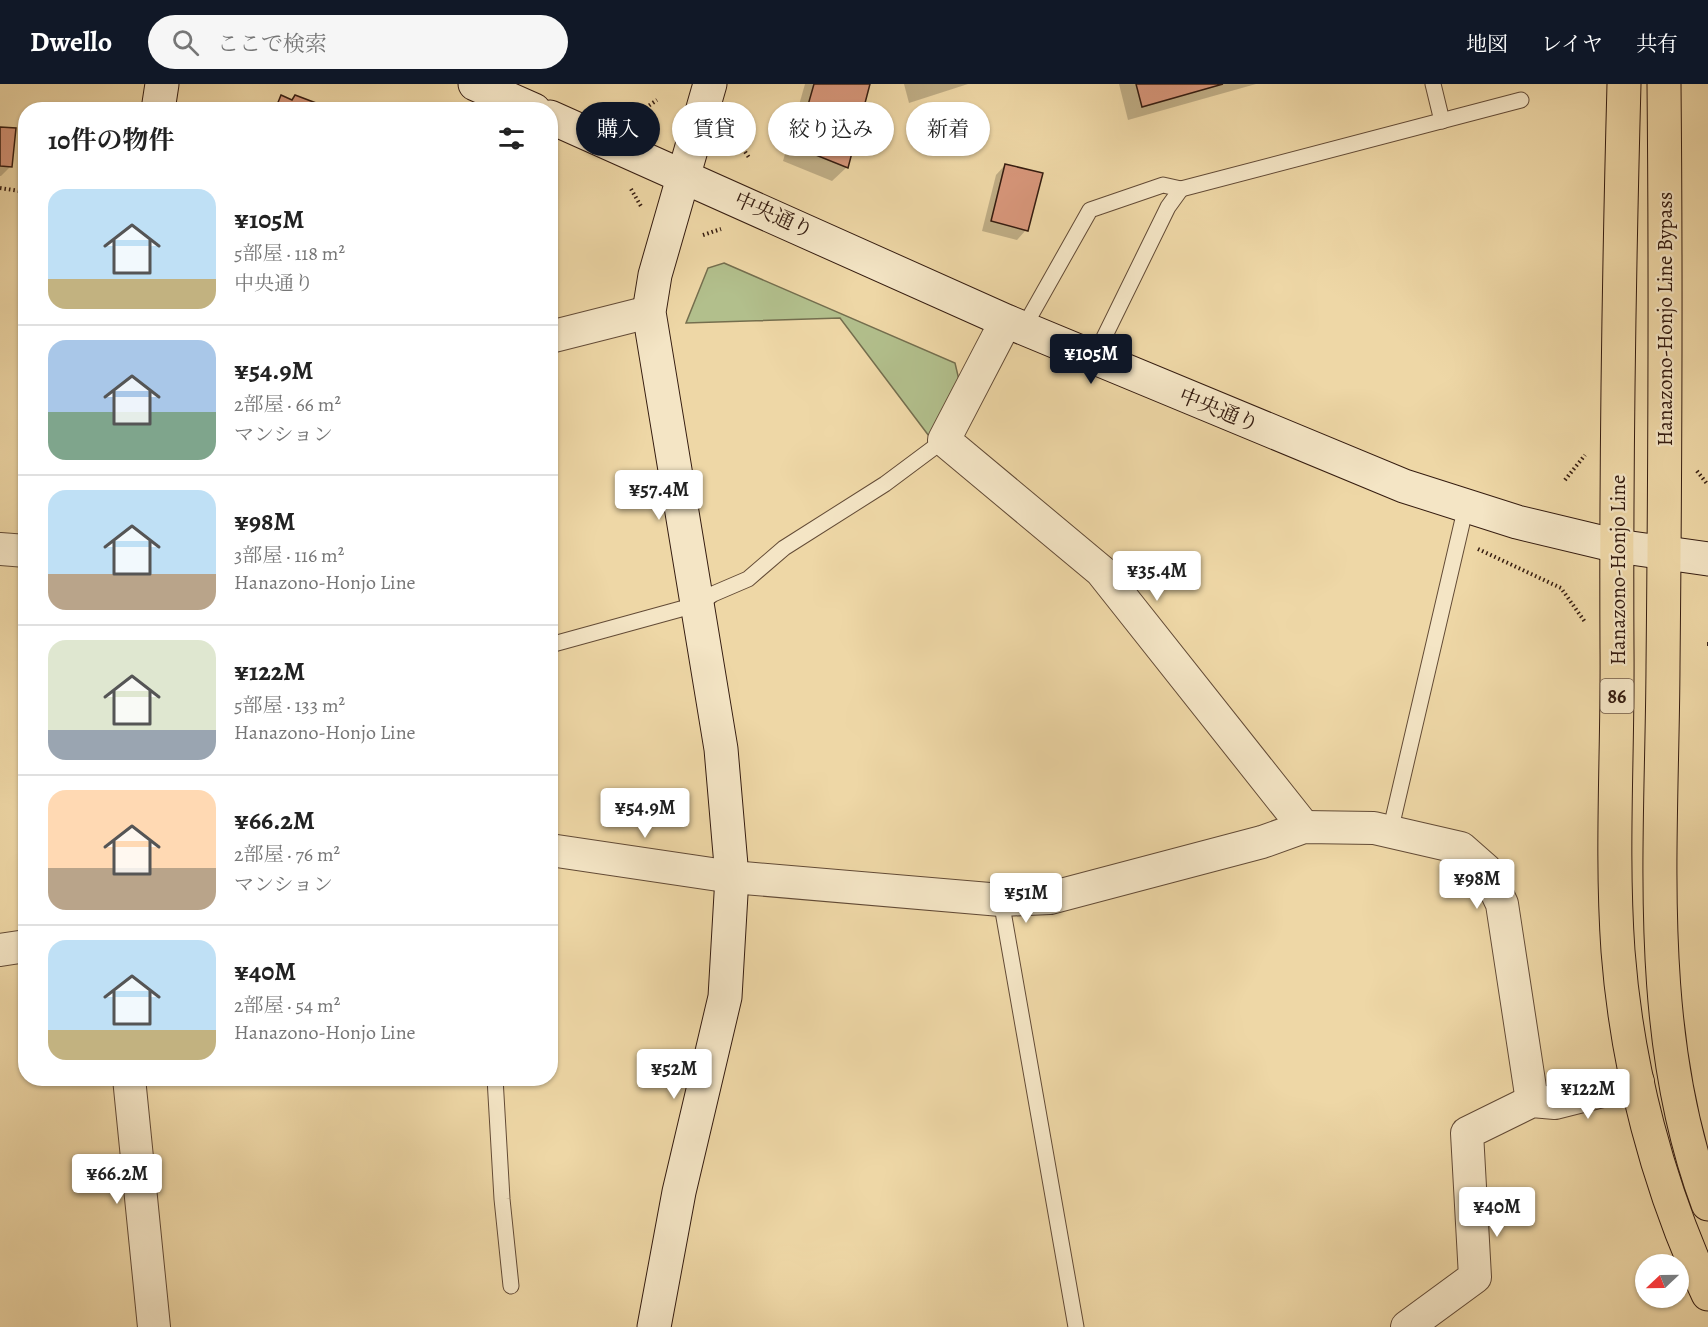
<!DOCTYPE html>
<html lang="ja">
<meta charset="utf-8">
<style>
body{margin:0;font-family:Alegreya,"Noto Serif JP",serif;background:#f6f6f6;color:#222;height:100vh;display:flex;flex-direction:column;font-size:22px;white-space:nowrap}
*{box-sizing:border-box;margin:0}
p{font-size:20px;color:#767676}
.icon{flex:none;width:33px;height:33px;fill:none;stroke:currentColor;stroke-width:2;stroke-linecap:round;stroke-linejoin:round}
.map{position:relative;flex:1;overflow:hidden}
.panel{position:absolute;left:18px;top:18px;width:540px;height:984px;display:flex;flex-direction:column;background:#fff;border-radius:24px;box-shadow:0 2px 4px #0004}
.panel>*{flex:none}
.guide{position:absolute;left:576px;top:18px;width:570px;height:54px;display:flex;gap:12px}
.needle{width:39px;rotate:248deg}
.fabs{position:absolute;left:1635px;top:1170px;display:grid;gap:12px}
.fabs a{display:grid;place-items:center;width:54px;height:54px;border-radius:50%;background:#fff;box-shadow:0 2px 4px #0004;font-size:30px}
.price{position:absolute;translate:-50% -51px;padding:0 14px;border-radius:6px;background:#fff;color:#222;font-size:20px;line-height:39px;filter:drop-shadow(0 2px 3px #0008)}
.price::after{content:'';position:absolute;left:50%;top:36px;width:18px;height:14px;margin-left:-9px;background:inherit;clip-path:polygon(0 0,100% 0,50% 100%)}
.price.on{background:#111827;color:#fff}
ul{padding:0;list-style:none}
li{display:flex;align-items:center;gap:18px;height:150px;padding:0 30px}
li+li{border-top:2px solid #e0e0e0}
li span{display:grid;place-items:center;flex:none;width:168px;height:120px;border-radius:18px;color:#555}
li>.icon{margin-inline-start:auto}
span .icon{width:72px;height:72px;fill:#fffc;stroke-width:1}
li b{font-size:26px}
h2{display:flex;justify-content:space-between;align-items:center;height:72px;padding:0 30px;font-size:26px}
.tag{padding:0 21px;border-radius:27px;background:#fff;box-shadow:0 2px 4px #0004;font-size:21px;line-height:54px}
.tag.on{background:#111827;color:#fff}
header{display:flex;align-items:center;gap:36px;box-sizing:border-box;height:84px;padding:0 30px;background:#111827;color:#fff}
header strong{font-size:28px}
nav{display:flex;gap:33px;margin-inline-start:auto;font-size:21px}
.search{width:420px;height:54px;background:#f6f6f6;display:flex;align-items:center;gap:15px;box-sizing:border-box;padding:0 21px;border-radius:33px;color:#767676;font-size:22px}
.map>svg:first-child{display:block}
.green{fill:#b2bf8c;stroke:#746e4e;stroke-width:1.5}
.shadow{fill:#0003}
.building{fill:#d7967a;stroke:#351c10;stroke-width:1.5}
.lines{fill:none;stroke-linecap:round;stroke-linejoin:round}
.lane-casing{stroke:#634b36;stroke-width:17}
.street-casing{stroke:#634b36;stroke-width:34}
.secondary-casing{stroke:#351c10;stroke-width:35}
.primary-casing{stroke:#351c10;stroke-width:35}
.path{stroke:#351c10;stroke-width:4;stroke-dasharray:1.5 3;stroke-linecap:butt}
.lane{stroke:#f4e5c5;stroke-width:15}
.street{stroke:#f4e5c5;stroke-width:32}
.secondary{stroke:#f4e5c5;stroke-width:33}
.primary{stroke:#eed7a6;stroke-width:33}
.labels{text-anchor:middle;stroke-width:4.5;stroke-linejoin:round;paint-order:stroke}
.shield{fill:#f4e5c5;stroke:#6e5846;stroke-width:1.5}
.shield-label{font-size:20px;font-weight:bold;fill:#351c10}
.street-label{font-size:21px;fill:#351c10;stroke:#f4e5c5}
</style>
<header>
<strong>Dwello</strong>
<div class="search"><svg class="icon" aria-label="search" viewBox="0 0 24 24"><circle cx="10" cy="10" r="6"/><path d="M15 15l6 6"/></svg>ここで検索</div>
<nav><a>地図</a><a>レイヤ</a><a>共有</a></nav>
</header>
<div class="map">
<svg width="1708" height="1243" viewBox="0 0 1708 1243">
<rect width="100%" height="100%" fill="#eed7a6"/>
<filter id="stains"><feTurbulence type="fractalNoise" baseFrequency=".00333" numOctaves="4"/><feColorMatrix values="0 0 0 0 .2 0 0 0 0 .09 0 0 0 0 .02 0 0 0 .5 -.17"/></filter>
<radialGradient id="worn" r=".72"><stop offset=".6" stop-color="#630" stop-opacity="0"/><stop offset="1" stop-color="#630" stop-opacity=".3"/></radialGradient>
<polygon class="green" points="724,179 955,279 959,296 932,356 840,234 686,239 708,184"/>
<g class="shadow">
<polygon points="805,0 868,0 847,83 832,97 783,77"/>
<polygon points="904,0 968,0 909,19"/>
<polygon points="1119,0 1256,0 1128,36"/>
<polygon points="282,13 291,17 296,13 327,26 269,26"/>
<polygon points="0,44 11,82 1,92 0,92"/>
<polygon points="1005,81 1026,146 1017,156 982,147 996,91"/>
</g>
<g class="building">
<polygon points="814,0 870,0 848,84 796,63"/>
<polygon points="1136,0 1223,0 1142,23"/>
<polygon points="281,11 292,16 295,11 332,25 275,26"/>
<polygon points="0,43 16,44 12,83 0,82"/>
<polygon points="1005,80 1043,89 1028,147 991,137"/>
</g>
<g class="lines">
<defs>
<g id="lane">
<polyline points="1433,0 1442,37"/>
<polyline points="1024,243 1090,126 1163,101 1181,105 1521,16"/>
<polyline points="1094,274 1168,123 1181,105"/>
<polyline points="550,561 699,520 713,510 748,495 784,464 885,400 944,356"/>
<polyline points="1390,748 1466,422"/>
<polyline points="1001,816 1076,1243"/>
<polyline points="495,994 502,1115 511,1202"/>
</g>
<g id="street">
<polyline points="1006,237 944,356 1101,487 1304,743"/>
<polyline points="550,253 649,228"/>
<polyline points="0,465 26,467"/>
<polyline points="550,766 732,793 1001,816 1050,814 1262,758 1304,743 1374,744 1461,764 1486,786 1502,820 1532,1017"/>
<polyline points="0,866 26,862"/>
<polyline points="129,994 154,1243"/>
<polyline points="1407,1243 1475,1193 1467,1049 1532,1017 1555,1019 1638,998"/>
</g>
<g id="secondary">
<polyline points="475,0 534,26"/>
<polyline points="158,26 162,0"/>
<polyline points="550,33 1006,237 1404,402 1517,438 1617,462 1708,475"/>
<polyline points="654,1243 679,1108 725,913 732,793 721,665 649,228 655,191 710,0"/>
</g>
<g id="primary">
<path d="M1624,0C1619,188 1616,377 1617,565C1618,665 1611,767 1618,867C1627,984 1658,1103 1708,1210"/>
<path d="M1664,0C1666,194 1665,388 1663,583C1662,763 1644,948 1708,1120"/>
</g>
</defs>
<use href="#lane" class="lane-casing"/>
<use href="#street" class="street-casing"/>
<use href="#secondary" class="secondary-casing"/>
<use href="#primary" class="primary-casing"/>
<g class="path">
<polyline points="638,29 657,16"/>
<polyline points="735,53 750,75"/>
<polyline points="0,104 26,108"/>
<polyline points="631,105 642,124"/>
<polyline points="703,151 721,145"/>
<polyline points="1697,387 1708,401"/>
<polyline points="1565,396 1585,371"/>
<polyline points="1478,465 1561,504 1585,538"/>
<polyline points="1707,560 1708,560"/>
</g>
<use href="#lane" class="lane"/>
<use href="#street" class="street"/>
<use href="#secondary" class="secondary"/>
<use href="#primary" class="primary"/>
</g>
<g class="labels">
<rect class="shield" x="1600.5" y="595" width="33" height="34" rx="4.5"/>
<g class="shield-label">
<text x="1617" y="619">86</text>
</g>
<g class="street-label">
<text transform="translate(774 131) rotate(24)" y="7">中央通り</text>
<text transform="translate(1665 235) rotate(-90)" y="7">Hanazono-Honjo Line Bypass</text>
<text transform="translate(1219 326) rotate(22)" y="7">中央通り</text>
<text transform="translate(1618 486) rotate(-90)" y="7">Hanazono-Honjo Line</text>
</g>
</g>
<rect width="100%" height="100%" filter="url(#stains)"/>
<rect width="100%" height="100%" fill="url(#worn)"/>
</svg>
<div class="fabs">
<a><svg class="needle" viewBox="-14 -14 28 28"><path d="M0-13l5 13h-10z" fill="#e53935"/><path d="M0 13l5-13h-10z" fill="#767676"/></svg></a>
</div>
<b class="price on" style="left:1091px;top:301px">¥105M</b>
<b class="price" style="left:659px;top:437px">¥57.4M</b>
<b class="price" style="left:1157px;top:518px">¥35.4M</b>
<b class="price" style="left:645px;top:755px">¥54.9M</b>
<b class="price" style="left:1477px;top:826px">¥98M</b>
<b class="price" style="left:1026px;top:840px">¥51M</b>
<b class="price" style="left:674px;top:1016px">¥52M</b>
<b class="price" style="left:1588px;top:1036px">¥122M</b>
<b class="price" style="left:117px;top:1121px">¥66.2M</b>
<b class="price" style="left:1497px;top:1154px">¥40M</b>
<div class="guide">
<a class="tag on">購入</a>
<a class="tag">賃貸</a>
<a class="tag">絞り込み</a>
<a class="tag">新着</a>
</div>
<section class="panel">
<h2>10件の物件<svg class="icon" aria-label="filters" viewBox="0 0 24 24"><path d="M4 7h16M4 17h16"/><circle cx="9" cy="7" r="2"/><circle cx="15" cy="17" r="2"/></svg></h2>
<ul>
<li><span style="background:linear-gradient(#bfe0f5 75%,#c2b280 0)"><svg class="icon" aria-label="home" viewBox="0 0 24 24"><path d="M3 11l9-7 9 7M6 9v11h12V9"/></svg></span><div><b>¥105M</b><p>5部屋 · 118 m²</p><p>中央通り</p></div></li>
<li><span style="background:linear-gradient(#a9c7e8 60%,#7fa58c 0)"><svg class="icon" aria-label="home" viewBox="0 0 24 24"><path d="M3 11l9-7 9 7M6 9v11h12V9"/></svg></span><div><b>¥54.9M</b><p>2部屋 · 66 m²</p><p>マンション</p></div></li>
<li><span style="background:linear-gradient(#bfe0f5 70%,#b9a48a 0)"><svg class="icon" aria-label="home" viewBox="0 0 24 24"><path d="M3 11l9-7 9 7M6 9v11h12V9"/></svg></span><div><b>¥98M</b><p>3部屋 · 116 m²</p><p>Hanazono-Honjo Line</p></div></li>
<li><span style="background:linear-gradient(#dfe7d0 75%,#9aa5b1 0)"><svg class="icon" aria-label="home" viewBox="0 0 24 24"><path d="M3 11l9-7 9 7M6 9v11h12V9"/></svg></span><div><b>¥122M</b><p>5部屋 · 133 m²</p><p>Hanazono-Honjo Line</p></div></li>
<li><span style="background:linear-gradient(#ffd9b3 65%,#b9a48a 0)"><svg class="icon" aria-label="home" viewBox="0 0 24 24"><path d="M3 11l9-7 9 7M6 9v11h12V9"/></svg></span><div><b>¥66.2M</b><p>2部屋 · 76 m²</p><p>マンション</p></div></li>
<li><span style="background:linear-gradient(#bfe0f5 75%,#c2b280 0)"><svg class="icon" aria-label="home" viewBox="0 0 24 24"><path d="M3 11l9-7 9 7M6 9v11h12V9"/></svg></span><div><b>¥40M</b><p>2部屋 · 54 m²</p><p>Hanazono-Honjo Line</p></div></li>
</ul>
</section>
</div>
